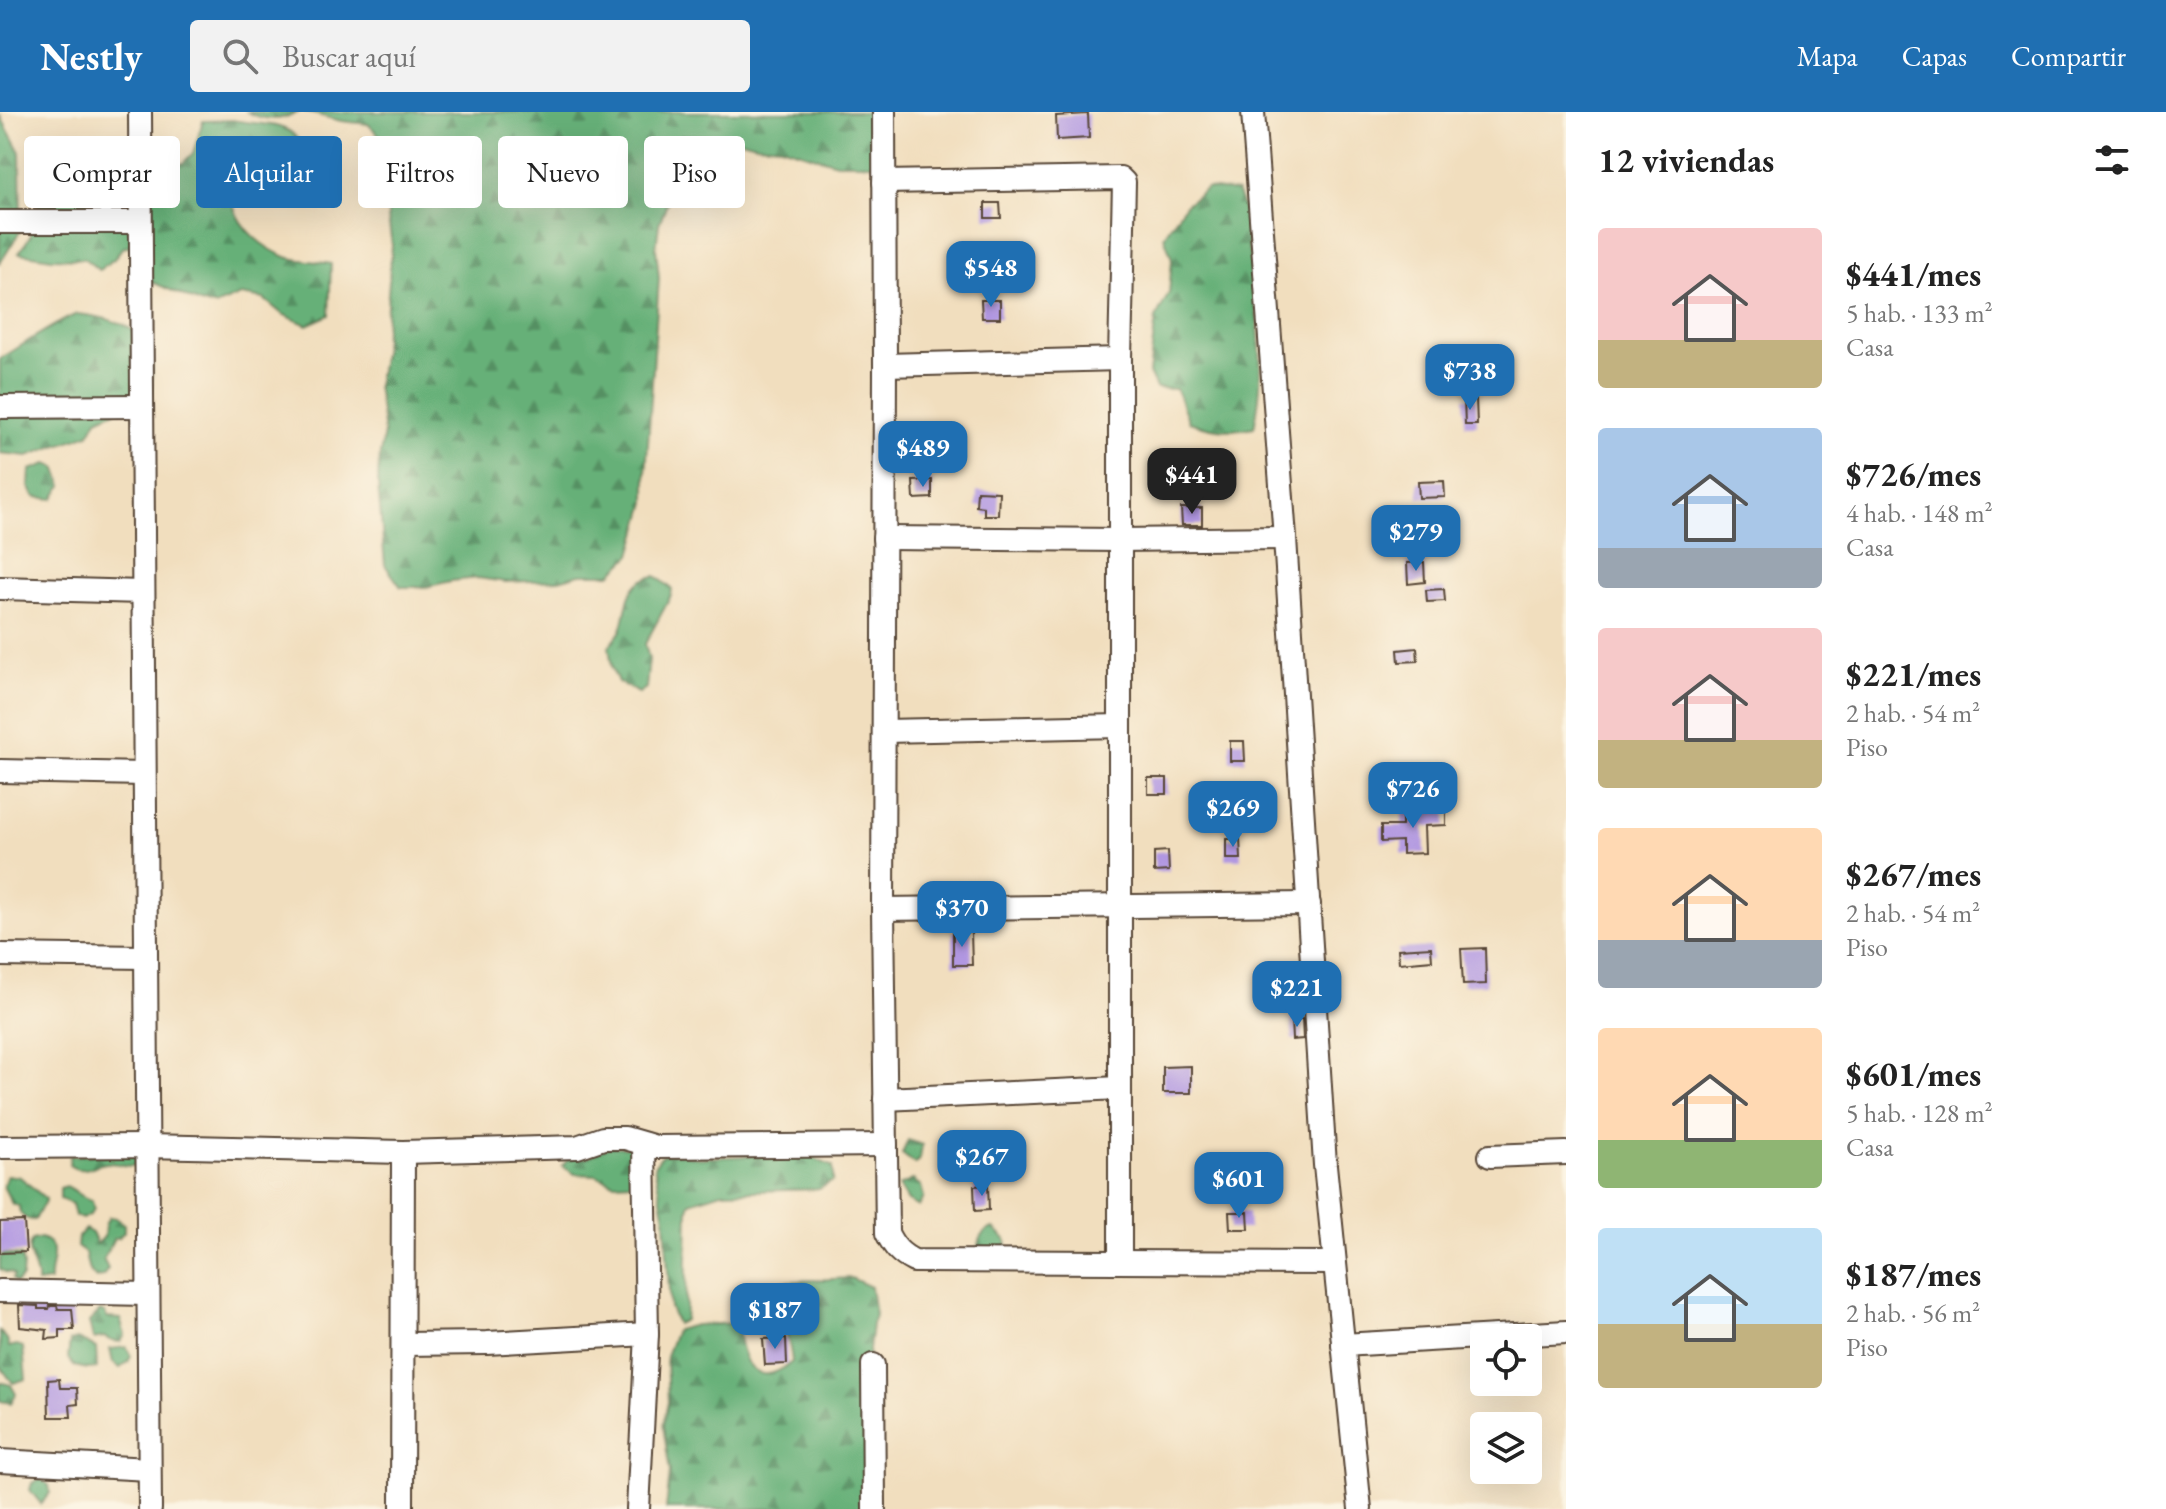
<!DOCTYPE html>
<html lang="es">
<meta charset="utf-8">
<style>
body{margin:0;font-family:"EB Garamond",serif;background:#f2f2f2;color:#222;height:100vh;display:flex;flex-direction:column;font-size:30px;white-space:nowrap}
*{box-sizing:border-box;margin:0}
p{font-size:26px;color:#767676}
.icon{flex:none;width:44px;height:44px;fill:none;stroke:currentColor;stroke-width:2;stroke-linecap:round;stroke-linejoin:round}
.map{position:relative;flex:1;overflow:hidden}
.details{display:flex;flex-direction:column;background:#fff;width:600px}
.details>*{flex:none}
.top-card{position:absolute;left:24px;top:24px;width:760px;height:72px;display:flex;gap:16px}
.fabs{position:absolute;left:1470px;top:1212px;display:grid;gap:16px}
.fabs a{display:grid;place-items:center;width:72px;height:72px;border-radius:8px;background:#fff;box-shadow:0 8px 32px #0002;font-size:40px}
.price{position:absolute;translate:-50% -68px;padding:0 18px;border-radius:16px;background:#1f6fb2;color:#fff;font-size:26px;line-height:52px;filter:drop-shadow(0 2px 4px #0008)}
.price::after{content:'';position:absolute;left:50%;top:48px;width:24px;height:18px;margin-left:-12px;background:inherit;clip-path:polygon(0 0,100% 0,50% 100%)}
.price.active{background:#222;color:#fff}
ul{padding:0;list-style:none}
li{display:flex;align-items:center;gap:24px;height:200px;padding:0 32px}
li span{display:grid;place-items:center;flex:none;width:224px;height:160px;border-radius:8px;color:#555}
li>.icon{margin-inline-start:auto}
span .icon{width:96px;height:96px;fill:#fffc;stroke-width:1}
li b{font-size:34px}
h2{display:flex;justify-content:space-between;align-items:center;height:96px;padding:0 32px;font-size:34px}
.tag{padding:0 28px;border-radius:8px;background:#fff;box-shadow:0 8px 32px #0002;font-size:28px;line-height:72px}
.tag.active{background:#1f6fb2;color:#fff}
header{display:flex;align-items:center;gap:48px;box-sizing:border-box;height:112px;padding:0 40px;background:#1f6fb2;color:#fff}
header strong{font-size:38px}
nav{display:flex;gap:44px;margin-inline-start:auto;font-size:28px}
.search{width:560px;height:72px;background:#f2f2f2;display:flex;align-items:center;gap:20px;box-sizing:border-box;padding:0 28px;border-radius:8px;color:#767676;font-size:30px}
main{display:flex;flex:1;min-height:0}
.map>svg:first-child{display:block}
.forest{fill:url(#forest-firs);stroke:#506d4b;stroke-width:2}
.building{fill:#b197e1}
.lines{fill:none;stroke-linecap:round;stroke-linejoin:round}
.minor-casing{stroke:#564536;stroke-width:26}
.minor{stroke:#fff;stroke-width:22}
</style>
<header>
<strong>Nestly</strong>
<div class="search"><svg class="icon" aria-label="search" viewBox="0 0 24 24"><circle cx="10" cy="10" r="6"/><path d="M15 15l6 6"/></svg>Buscar aquí</div>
<nav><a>Mapa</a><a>Capas</a><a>Compartir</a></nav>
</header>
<main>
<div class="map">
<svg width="1566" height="1397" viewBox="0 0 1566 1397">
<defs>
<pattern id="forest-firs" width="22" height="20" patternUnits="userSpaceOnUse" patternTransform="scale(2)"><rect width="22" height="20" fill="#66b078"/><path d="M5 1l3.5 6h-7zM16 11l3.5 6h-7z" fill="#558f62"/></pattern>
</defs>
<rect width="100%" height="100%" fill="#fcf5e5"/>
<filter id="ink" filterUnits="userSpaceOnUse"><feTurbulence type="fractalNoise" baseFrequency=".0125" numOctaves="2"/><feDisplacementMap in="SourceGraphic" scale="16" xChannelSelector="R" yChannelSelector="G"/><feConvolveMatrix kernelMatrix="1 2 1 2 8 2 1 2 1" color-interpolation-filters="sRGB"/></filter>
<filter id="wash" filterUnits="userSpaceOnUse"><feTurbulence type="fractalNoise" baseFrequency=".006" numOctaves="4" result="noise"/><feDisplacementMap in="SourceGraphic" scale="32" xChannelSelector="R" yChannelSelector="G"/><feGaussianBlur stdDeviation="1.8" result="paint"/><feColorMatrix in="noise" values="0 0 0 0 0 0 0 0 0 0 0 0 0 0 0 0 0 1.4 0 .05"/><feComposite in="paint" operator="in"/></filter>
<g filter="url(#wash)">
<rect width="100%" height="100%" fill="#f1debe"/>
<g class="forest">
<path d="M247,0H299C282,9 263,9 247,0Z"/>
<polygon points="305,0 879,0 877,53 861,51 836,51 781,34 756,32 731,25 682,23 674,29 666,55 669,86 659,112 656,136 659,166 646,361 646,390 631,443 611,462 580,462 559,468 505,470 478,466 451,469 426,475 401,475 385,453 378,373 379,348 384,321 377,273 383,242 392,133 388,106 386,30 368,12 341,9"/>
<polygon points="0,3 20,40 21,118 0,151"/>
<path d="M233,8C251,12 277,10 292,21C296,25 301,32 304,37L262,66L254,80L233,93C240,117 263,136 286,145C299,149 316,149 331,152L329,203L307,213L282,202L264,187L241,183L215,194L200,191L152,170L148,140L135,133L122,136L114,147L99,158L85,147L52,146L19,141L31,123L33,101L43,87L58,83L69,64L81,51L95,47L120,50L136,61L183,51L193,41L203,9Z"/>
<path d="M1207,76L1237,80C1247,99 1246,120 1249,141C1256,199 1268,257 1254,315C1232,320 1211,318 1189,310L1176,277L1156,276L1149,261L1156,206L1169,181L1172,147L1164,124L1185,93Z"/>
<path d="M77,202C100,204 134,211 147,232C155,243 152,270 151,283L97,307L89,322L28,344L0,341V247C26,231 49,214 77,202Z"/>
<polygon points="47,352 56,355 63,373 53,387 35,385 29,375 30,358"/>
<path d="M656,464L672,477L671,484L645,532L649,547L646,576L639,581L618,570L612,556L609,534C613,529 618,524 621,518C629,496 624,468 656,464Z"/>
<polygon points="908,1028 922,1033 920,1047 915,1052 902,1042"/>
<polygon points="609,1035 629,1035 643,1054 633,1070 614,1071 596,1063 575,1062 562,1054 571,1044 586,1046"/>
<path d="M135,1041L136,1048L133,1054C124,1054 115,1050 106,1051C92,1053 83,1063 69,1053L70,1044Z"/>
<polygon points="679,1042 699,1046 805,1042 833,1055 833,1069 819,1077 722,1080 690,1090 688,1098 686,1195 685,1208 677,1212 670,1196 665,1106 654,1054 662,1043"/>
<path d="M7,1063L20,1065L46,1087L35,1108C26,1108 19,1104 19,1094L12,1092L3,1074Z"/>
<polygon points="913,1068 921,1074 924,1085 919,1095 908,1089 899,1074"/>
<path d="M66,1074C76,1078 81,1086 92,1088L94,1097L90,1103L82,1107L75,1104L72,1092L60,1087V1076Z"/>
<path d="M109,1105L116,1106L124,1112V1120L118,1126H114L103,1147L108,1157L103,1164L96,1166C88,1159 87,1152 85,1141L77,1135L78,1125L85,1117L92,1121L97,1132L104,1125L105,1113Z"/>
<path d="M993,1116L1006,1128L1009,1144L978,1148C977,1132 977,1122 993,1116Z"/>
<path d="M41,1126C63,1134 48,1153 50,1169L37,1171C39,1154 23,1144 32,1128Z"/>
<polygon points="3,1142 21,1144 23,1153 22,1165 16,1171 12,1167 14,1164 11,1161 5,1160 0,1157 0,1146"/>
<path d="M851,1166L871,1175L875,1203L872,1212L866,1264L874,1397H666L670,1360L663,1313L668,1290L666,1244L676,1218L695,1213L738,1211C740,1247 753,1281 792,1250C790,1223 776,1198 778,1170Z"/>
<polygon points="100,1199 105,1201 107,1206 120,1207 125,1223 121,1230 112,1229 104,1225 93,1227 89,1210"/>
<polygon points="0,1220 7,1227 9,1235 17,1233 23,1235 26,1267 13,1271 0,1254"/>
<polygon points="77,1227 96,1236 97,1256 88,1257 74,1254 68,1246 70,1229"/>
<polygon points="126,1235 131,1244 128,1250 120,1256 113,1251 110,1237"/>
<polygon points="0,1270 11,1273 16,1282 11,1291 0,1289"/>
<polygon points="40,1367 49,1373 50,1381 41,1392 30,1378 32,1371"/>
</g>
<g id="blocks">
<g class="building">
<polygon points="1088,2 1089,26 1057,28 1056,4"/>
<polygon points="985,91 1000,91 1001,106 985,106"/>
<polygon points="1008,141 1030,141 1030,161 999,161 999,164 975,164 975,149 1008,149"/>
<polygon points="981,188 1000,188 1000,206 982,206"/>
<polygon points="1464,286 1476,286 1477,313 1465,313"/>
<polygon points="954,334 955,354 926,354 926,335"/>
<polygon points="932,368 932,386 914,387 913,369"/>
<polygon points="1444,369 1445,385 1419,386 1418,370"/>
<polygon points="977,379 999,380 998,403 984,403 984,395 976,394"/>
<polygon points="1181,396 1202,396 1202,413 1182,413"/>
<polygon points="1424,450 1425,470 1408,472 1407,451"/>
<polygon points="1444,477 1445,489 1427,490 1426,478"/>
<polygon points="1417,536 1418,549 1399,550 1398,538"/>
<polygon points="1230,629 1244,629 1245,649 1230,649"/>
<rect x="1148" y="666" width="19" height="16"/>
<polygon points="1446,698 1446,713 1424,714 1425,741 1402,742 1402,729 1381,730 1381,714 1402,714 1402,700"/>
<polygon points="1226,727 1240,727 1241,747 1226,747"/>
<polygon points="1168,739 1169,759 1154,760 1154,740"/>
<polygon points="953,820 971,820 972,853 953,853"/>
<polygon points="1431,835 1432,848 1399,851 1398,837"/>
<polygon points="1485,836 1486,872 1463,873 1461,837"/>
<polygon points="1291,907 1302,907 1303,927 1292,928"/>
<polygon points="1191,954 1191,981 1163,981 1163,955"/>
<polygon points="988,1073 989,1098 975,1099 974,1074"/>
<polygon points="1229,1100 1248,1100 1249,1117 1230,1117"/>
<polygon points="24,1109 26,1140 0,1141 0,1110"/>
<polygon points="19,1193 38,1194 38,1197 49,1197 50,1194 57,1194 58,1197 72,1197 74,1218 60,1218 60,1226 46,1227 47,1218 20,1215"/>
<polygon points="786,1226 787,1252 765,1253 763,1227"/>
<polygon points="59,1267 60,1276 77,1276 78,1292 70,1293 71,1305 49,1305 48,1268"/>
</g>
</g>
</g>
<g filter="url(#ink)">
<use href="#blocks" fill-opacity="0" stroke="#564536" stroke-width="2"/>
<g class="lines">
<defs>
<g id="minor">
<polyline points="140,0 150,1397"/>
<path d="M884,0L885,253L883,797L887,1121C894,1135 900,1142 914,1149L1334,1151"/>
<polyline points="1253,0 1285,426 1325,1053 1360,1397"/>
<polyline points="884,70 1120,66 1124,70 1120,247 1120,1150"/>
<polyline points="0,110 140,110"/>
<polyline points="885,253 1120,247"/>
<polyline points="0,295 141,294"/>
<polyline points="884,426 1120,428 1285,426"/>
<polyline points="0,476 142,480"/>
<polyline points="884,619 1120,614"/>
<polyline points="0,659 144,662"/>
<polyline points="883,797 1309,792"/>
<polyline points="0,843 145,845"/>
<polyline points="885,987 1120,976"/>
<polyline points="0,1035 146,1034 403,1040 577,1035 603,1026 625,1026 656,1035 886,1033"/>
<polyline points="1490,1044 1566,1041"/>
<polyline points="0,1179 147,1182"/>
<polyline points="403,1232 487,1231 647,1222"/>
<polyline points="1343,1233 1566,1220"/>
<polyline points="873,1253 874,1397"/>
<polyline points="0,1349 149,1357"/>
<polyline points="402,1397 403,1040"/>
<polyline points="638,1397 647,1222 644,1032"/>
</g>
</defs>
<use href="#minor" class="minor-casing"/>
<use href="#minor" class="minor"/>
</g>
</g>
</svg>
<div class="fabs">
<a><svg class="icon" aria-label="locate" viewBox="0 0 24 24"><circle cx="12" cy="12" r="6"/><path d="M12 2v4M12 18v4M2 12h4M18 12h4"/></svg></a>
<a><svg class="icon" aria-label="layers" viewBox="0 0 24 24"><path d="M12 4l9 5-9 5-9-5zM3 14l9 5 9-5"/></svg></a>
</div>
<b class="price" style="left:991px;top:197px">$548</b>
<b class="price" style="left:1470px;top:300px">$738</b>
<b class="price" style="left:923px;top:377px">$489</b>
<b class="price active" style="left:1192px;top:404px">$441</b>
<b class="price" style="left:1416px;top:461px">$279</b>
<b class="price" style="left:1413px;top:718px">$726</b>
<b class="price" style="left:1233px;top:737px">$269</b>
<b class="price" style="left:962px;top:837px">$370</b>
<b class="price" style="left:1297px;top:917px">$221</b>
<b class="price" style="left:982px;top:1086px">$267</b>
<b class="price" style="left:1239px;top:1108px">$601</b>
<b class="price" style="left:775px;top:1239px">$187</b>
<div class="top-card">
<a class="tag">Comprar</a>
<a class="tag active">Alquilar</a>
<a class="tag">Filtros</a>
<a class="tag">Nuevo</a>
<a class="tag">Piso</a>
</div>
</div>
<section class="details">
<h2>12 viviendas<svg class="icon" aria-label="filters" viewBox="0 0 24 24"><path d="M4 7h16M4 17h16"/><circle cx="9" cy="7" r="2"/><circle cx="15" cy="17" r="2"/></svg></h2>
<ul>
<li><span style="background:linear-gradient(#f6c9c9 70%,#c2b280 0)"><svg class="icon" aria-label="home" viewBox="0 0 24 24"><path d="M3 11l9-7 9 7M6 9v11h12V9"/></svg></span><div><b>$441/mes</b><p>5 hab. · 133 m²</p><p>Casa</p></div></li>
<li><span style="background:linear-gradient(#a9c7e8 75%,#9aa5b1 0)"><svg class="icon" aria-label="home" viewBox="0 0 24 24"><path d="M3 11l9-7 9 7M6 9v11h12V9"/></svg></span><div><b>$726/mes</b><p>4 hab. · 148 m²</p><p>Casa</p></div></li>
<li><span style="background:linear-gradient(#f6c9c9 70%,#c2b280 0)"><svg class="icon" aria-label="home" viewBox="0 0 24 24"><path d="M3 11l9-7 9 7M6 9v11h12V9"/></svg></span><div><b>$221/mes</b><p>2 hab. · 54 m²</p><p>Piso</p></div></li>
<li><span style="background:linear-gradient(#ffd9b3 70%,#9aa5b1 0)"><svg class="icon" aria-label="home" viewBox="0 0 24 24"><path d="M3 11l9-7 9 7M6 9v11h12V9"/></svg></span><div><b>$267/mes</b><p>2 hab. · 54 m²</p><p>Piso</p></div></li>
<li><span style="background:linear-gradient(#ffd9b3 70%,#8fb573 0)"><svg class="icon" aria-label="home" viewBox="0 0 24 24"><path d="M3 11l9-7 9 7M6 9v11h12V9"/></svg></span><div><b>$601/mes</b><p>5 hab. · 128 m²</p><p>Casa</p></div></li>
<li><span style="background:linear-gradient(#bfe0f5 60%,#c2b280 0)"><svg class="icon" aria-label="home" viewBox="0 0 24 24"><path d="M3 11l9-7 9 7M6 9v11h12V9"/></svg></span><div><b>$187/mes</b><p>2 hab. · 56 m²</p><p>Piso</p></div></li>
</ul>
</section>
</main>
